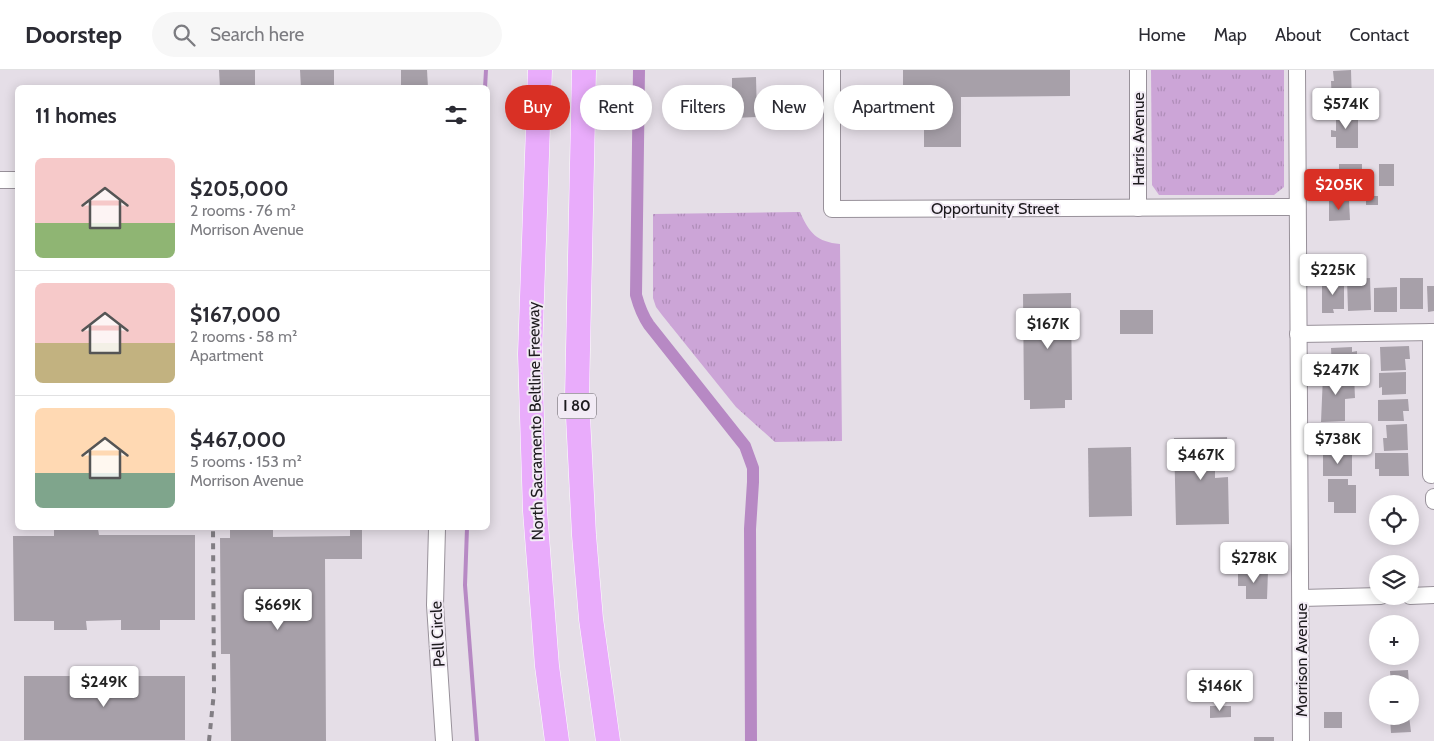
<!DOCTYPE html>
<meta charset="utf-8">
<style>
body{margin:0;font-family:Cabin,sans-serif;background:#f7f7f7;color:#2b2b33;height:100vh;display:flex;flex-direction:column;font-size:19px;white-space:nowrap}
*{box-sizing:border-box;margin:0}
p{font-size:16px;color:#7c7c81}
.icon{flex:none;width:28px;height:28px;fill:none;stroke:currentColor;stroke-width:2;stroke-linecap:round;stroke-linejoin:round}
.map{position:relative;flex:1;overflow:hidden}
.drawer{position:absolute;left:15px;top:15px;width:475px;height:445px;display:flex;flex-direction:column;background:#fff;border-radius:8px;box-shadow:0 2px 12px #0003}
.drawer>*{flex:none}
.guide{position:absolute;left:505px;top:15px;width:475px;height:45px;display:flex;gap:10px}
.tools{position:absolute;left:1369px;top:425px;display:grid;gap:10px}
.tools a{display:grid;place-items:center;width:50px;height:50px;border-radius:50%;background:#fff;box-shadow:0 2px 12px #0003;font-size:25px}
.price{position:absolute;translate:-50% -42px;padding:0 11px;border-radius:5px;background:#fff;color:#222;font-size:16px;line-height:32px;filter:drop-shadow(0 1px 2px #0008)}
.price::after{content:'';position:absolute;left:50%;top:30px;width:15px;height:11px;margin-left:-8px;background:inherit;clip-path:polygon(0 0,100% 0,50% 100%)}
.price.selected{background:#d93025;color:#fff}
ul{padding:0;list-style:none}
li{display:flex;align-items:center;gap:15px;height:125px;padding:0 20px}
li+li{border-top:1px solid #e1e1e2}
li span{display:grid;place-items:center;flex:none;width:140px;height:100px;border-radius:8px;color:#555}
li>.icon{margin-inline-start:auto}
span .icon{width:60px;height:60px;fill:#fffc;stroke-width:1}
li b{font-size:21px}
h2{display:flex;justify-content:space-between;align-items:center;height:60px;padding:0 20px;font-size:21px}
.tag{padding:0 18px;border-radius:22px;background:#fff;box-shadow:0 2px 12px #0003;font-size:18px;line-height:45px}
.tag.selected{background:#d93025;color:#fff}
header{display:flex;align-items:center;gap:30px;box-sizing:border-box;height:70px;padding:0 25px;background:#fff;border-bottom:1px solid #e1e1e2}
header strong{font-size:24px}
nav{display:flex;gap:28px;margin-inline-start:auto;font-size:18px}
.search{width:350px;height:45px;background:#f7f7f7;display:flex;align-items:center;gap:12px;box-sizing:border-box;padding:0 18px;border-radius:28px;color:#7c7c81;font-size:19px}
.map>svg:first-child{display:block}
.grass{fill:url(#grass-tufts)}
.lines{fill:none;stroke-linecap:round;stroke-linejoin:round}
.stream{stroke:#b789c4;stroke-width:4}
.canal{stroke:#b789c4;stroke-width:12}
.building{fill:#a7a0a9}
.minor-casing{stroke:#98919a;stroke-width:18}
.highway-casing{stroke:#fff;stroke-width:25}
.minor{stroke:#fff;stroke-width:16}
.highway{stroke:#e9acfb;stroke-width:24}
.rail{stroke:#827e84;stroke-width:4;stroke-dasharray:6 6;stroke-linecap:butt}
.labels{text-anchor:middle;stroke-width:4;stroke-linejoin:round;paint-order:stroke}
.shield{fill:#f2ebf5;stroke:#5d595e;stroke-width:1}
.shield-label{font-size:15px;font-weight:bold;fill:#1d1b1e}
.street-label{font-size:16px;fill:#1d1b1e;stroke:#f2ebf5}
</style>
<header>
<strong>Doorstep</strong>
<div class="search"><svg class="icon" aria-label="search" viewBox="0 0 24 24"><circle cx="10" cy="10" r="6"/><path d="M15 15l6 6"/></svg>Search here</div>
<nav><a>Home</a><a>Map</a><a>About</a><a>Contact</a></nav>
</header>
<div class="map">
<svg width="1434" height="671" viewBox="0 0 1434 671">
<defs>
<pattern id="grass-tufts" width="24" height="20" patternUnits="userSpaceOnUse" patternTransform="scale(1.25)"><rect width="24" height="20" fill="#cca5d7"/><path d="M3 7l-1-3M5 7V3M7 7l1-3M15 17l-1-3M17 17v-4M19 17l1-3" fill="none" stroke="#af8db8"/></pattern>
</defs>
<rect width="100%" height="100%" fill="#e5dee7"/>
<g class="grass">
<polygon points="1151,0 1284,0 1284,117 1274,125 1159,125 1152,115"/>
<path d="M800,142C809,163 817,172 840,174L842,371L775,372L736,337L662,245L656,237L653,228V144Z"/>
</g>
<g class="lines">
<g class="stream">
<polyline points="485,18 486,0"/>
<polyline points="467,458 465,515 477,671"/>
</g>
<path class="canal" d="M639,0L636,225C639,236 642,245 649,255L745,376L753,398V412L750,459L751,671"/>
</g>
<g class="building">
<polygon points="219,0 255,0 255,18 220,18"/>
<polygon points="300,0 334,0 334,18 301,18"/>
<polygon points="401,0 427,0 428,18 401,18"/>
<polygon points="903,0 1070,0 1070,26 961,27 961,77 924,77 924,30 903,30"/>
<polygon points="1351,0 1352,34 1332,35 1331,11 1334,11 1333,1"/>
<polygon points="756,7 757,47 732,48 732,8"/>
<polygon points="1336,39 1351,39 1351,50 1358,50 1358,78 1336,78 1336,67 1331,67 1331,60 1336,61"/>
<rect x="1339" y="94" width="23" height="19"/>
<rect x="1379" y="94" width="15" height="22"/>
<rect x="1366" y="126" width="12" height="9"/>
<polygon points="1329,131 1349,131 1350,150 1329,151"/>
<polygon points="1370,208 1371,240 1348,241 1347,209"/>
<rect x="1400" y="208" width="23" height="31"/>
<polygon points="1322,211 1344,211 1344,239 1333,239 1334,243 1322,243"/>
<polygon points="1427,216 1434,216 1434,241 1428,242"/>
<polygon points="1397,217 1397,242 1374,242 1374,218"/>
<polygon points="1071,223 1072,330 1065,330 1065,338 1030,339 1030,330 1024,330 1023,224"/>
<rect x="1120" y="240" width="33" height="24"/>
<polygon points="1409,276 1410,289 1405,289 1406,300 1381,301 1380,277"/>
<polygon points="1352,277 1352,282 1357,281 1357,302 1332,303 1331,278"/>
<polygon points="1406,302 1406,324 1382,325 1382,317 1379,318 1379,303"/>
<polygon points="1354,304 1355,328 1345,329 1345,351 1321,352 1323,305"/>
<polygon points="1408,329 1409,341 1403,341 1404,351 1378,351 1378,330"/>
<polygon points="1407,354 1408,380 1384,381 1383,368 1387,368 1386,355"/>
<rect x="1323" y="358" width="32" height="23"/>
<polygon points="1227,367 1228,400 1215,401 1215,408 1228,407 1229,454 1176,455 1174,368"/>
<polygon points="1131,377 1132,446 1089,447 1088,378"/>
<polygon points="1375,383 1408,383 1409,406 1379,406 1379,399 1375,399"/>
<rect x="1323" y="384" width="29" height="22"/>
<polygon points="1328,409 1348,409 1348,415 1356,415 1356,443 1334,443 1334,432 1328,432"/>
<polygon points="230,458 273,458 273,467 350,466 350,459 362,459 362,489 325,489 326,671 231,671 230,584 221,584 220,468 230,468"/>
<polygon points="54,459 98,459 99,465 195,465 195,550 160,550 160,560 121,560 121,550 86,551 87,560 54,560 54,551 14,551 13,466 54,466"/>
<polygon points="1238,501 1268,501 1267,529 1246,529 1246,516 1238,516"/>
<polygon points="1408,600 1409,614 1391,614 1390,601"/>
<rect x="24" y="606" width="161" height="64"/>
<polygon points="1210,636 1231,636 1231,647 1210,648"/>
<rect x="1324" y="642" width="18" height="16"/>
<polygon points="1390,646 1409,646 1411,662 1391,663"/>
<rect x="1254" y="667" width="20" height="4"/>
</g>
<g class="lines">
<defs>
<g id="minor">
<polyline points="832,0 832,139 1297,137"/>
<polyline points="1138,0 1138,138"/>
<polyline points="1297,0 1301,671"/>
<polyline points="0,110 18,110"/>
<polyline points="1298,264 1434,262"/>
<polyline points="1431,405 1431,262"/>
<polyline points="1434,427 1434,431"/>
<polyline points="437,458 435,535 444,671"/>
<polyline points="1410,526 1434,525"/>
<polyline points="1301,528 1381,526"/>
</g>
<g id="highway">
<polyline points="540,0 530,284 535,441 547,596 557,671"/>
<polyline points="584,0 577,327 584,465 591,549 608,671"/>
</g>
</defs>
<use href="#minor" class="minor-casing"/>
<use href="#highway" class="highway-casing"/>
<use href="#minor" class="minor"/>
<use href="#highway" class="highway"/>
<polyline class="rail" points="209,671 214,622 213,458"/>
</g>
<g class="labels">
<rect class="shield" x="558" y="323.5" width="38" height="25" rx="4"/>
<g class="shield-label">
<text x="577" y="341">I 80</text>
</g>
<g class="street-label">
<text transform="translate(1138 69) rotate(-90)" y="6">Harris Avenue</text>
<text x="995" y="144">Opportunity Street</text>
<text transform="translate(535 351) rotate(-91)" y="6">North Sacramento Beltline Freeway</text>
<text transform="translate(437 564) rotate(-93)" y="6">Pell Circle</text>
<text transform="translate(1301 590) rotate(-90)" y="6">Morrison Avenue</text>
</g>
</g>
</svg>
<div class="tools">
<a><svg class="icon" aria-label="locate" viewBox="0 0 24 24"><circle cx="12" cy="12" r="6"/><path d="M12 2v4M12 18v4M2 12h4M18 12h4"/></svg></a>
<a><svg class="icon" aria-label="layers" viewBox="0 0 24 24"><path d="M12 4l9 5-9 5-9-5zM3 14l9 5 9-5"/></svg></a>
<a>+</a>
<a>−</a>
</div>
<b class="price" style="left:1346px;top:60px">$574K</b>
<b class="price selected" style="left:1339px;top:141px">$205K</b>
<b class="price" style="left:1333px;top:226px">$225K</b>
<b class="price" style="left:1048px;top:280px">$167K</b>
<b class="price" style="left:1336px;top:326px">$247K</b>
<b class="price" style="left:1338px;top:395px">$738K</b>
<b class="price" style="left:1201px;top:411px">$467K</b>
<b class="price" style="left:1254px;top:514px">$278K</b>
<b class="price" style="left:278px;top:561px">$669K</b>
<b class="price" style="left:104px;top:638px">$249K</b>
<b class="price" style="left:1220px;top:642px">$146K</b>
<div class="guide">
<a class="tag selected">Buy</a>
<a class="tag">Rent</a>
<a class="tag">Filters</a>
<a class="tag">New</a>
<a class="tag">Apartment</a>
</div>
<section class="drawer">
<h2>11 homes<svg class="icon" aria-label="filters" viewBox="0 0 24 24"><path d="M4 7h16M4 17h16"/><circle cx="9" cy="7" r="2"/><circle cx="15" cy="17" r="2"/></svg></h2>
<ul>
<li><span style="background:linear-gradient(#f6c9c9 65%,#8fb573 0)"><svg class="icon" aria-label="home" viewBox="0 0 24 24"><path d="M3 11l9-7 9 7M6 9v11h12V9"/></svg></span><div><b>$205,000</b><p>2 rooms · 76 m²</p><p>Morrison Avenue</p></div></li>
<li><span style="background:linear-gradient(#f6c9c9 60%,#c2b280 0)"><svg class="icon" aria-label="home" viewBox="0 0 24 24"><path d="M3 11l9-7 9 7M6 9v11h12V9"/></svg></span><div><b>$167,000</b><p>2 rooms · 58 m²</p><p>Apartment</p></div></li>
<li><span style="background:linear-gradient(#ffd9b3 65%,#7fa58c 0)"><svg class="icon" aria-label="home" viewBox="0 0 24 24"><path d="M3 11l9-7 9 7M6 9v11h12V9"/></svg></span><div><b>$467,000</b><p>5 rooms · 153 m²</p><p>Morrison Avenue</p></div></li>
</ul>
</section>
</div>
